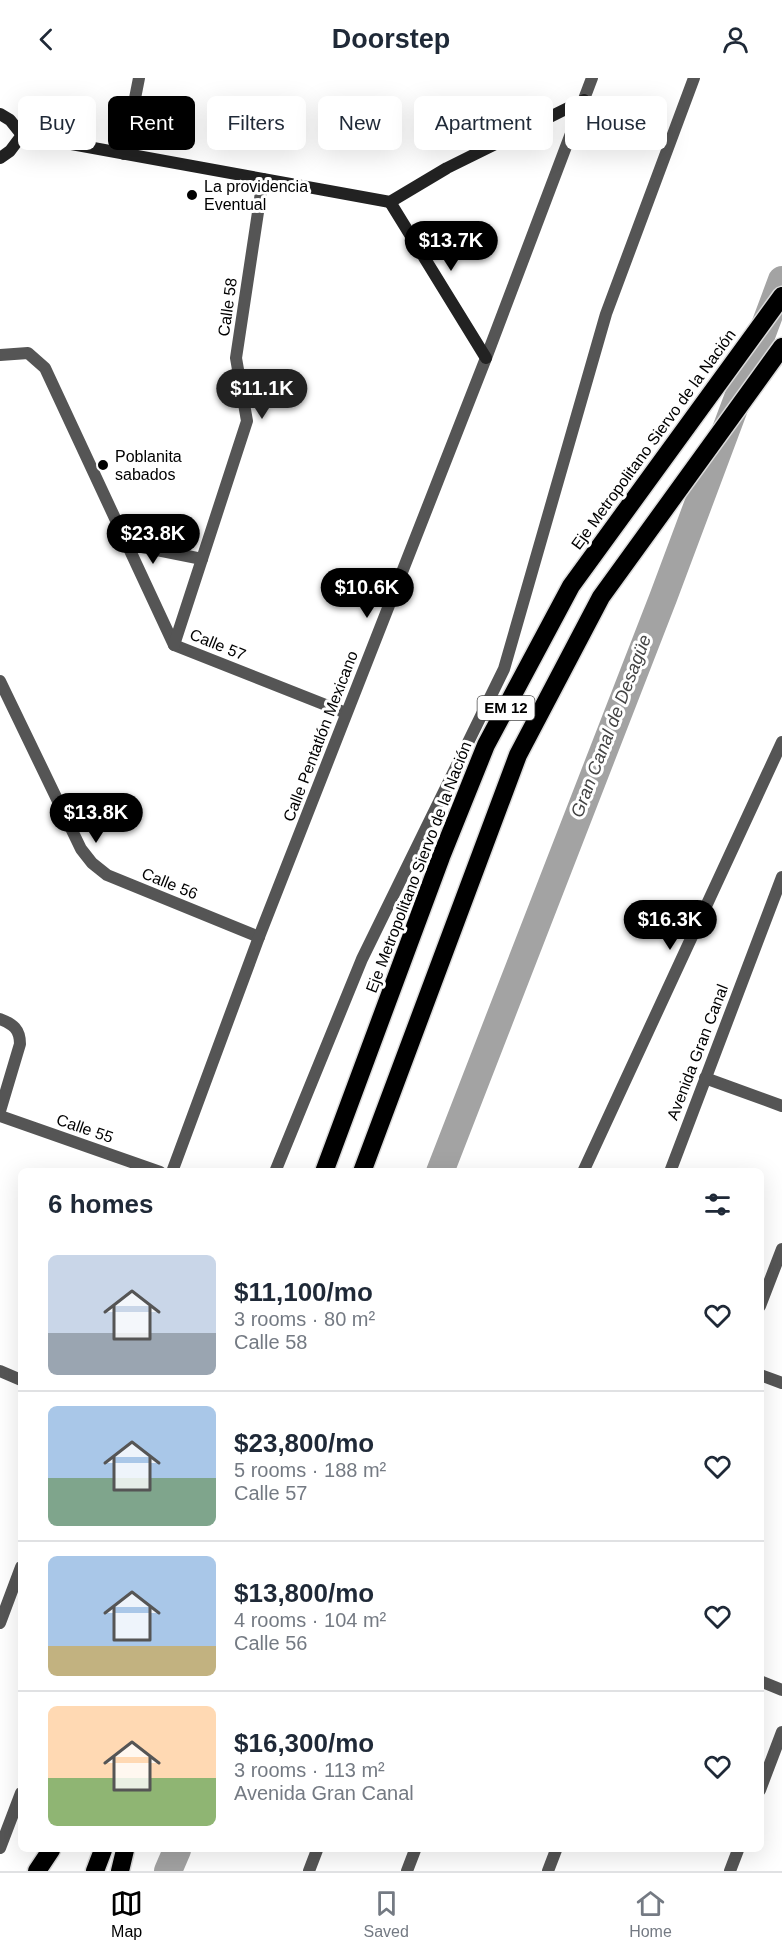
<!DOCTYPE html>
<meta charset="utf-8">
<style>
body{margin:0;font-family:Helvetica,sans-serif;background:#f6f6f7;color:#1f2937;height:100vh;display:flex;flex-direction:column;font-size:22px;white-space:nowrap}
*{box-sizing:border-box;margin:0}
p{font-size:20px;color:#747a83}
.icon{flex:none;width:33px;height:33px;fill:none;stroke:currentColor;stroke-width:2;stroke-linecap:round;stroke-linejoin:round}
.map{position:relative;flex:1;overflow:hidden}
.side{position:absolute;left:18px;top:1090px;width:746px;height:684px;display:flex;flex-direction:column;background:#fff;border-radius:9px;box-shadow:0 6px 24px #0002}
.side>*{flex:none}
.guide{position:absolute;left:18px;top:18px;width:747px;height:54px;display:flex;gap:12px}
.price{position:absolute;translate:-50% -51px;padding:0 14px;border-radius:21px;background:#000;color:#fff;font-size:20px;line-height:39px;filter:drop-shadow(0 2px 3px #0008)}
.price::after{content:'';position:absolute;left:50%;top:36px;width:18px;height:14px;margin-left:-9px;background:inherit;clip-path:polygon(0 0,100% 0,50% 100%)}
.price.current{background:#222;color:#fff}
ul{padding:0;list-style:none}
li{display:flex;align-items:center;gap:18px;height:150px;padding:0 30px}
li+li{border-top:2px solid #e0e1e3}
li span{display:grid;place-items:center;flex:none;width:168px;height:120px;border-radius:9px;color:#555}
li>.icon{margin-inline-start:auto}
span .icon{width:72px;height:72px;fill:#fffc;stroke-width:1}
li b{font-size:26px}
h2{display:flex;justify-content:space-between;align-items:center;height:72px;padding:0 30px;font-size:26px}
.pill{padding:0 21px;border-radius:9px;background:#fff;box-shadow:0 6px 24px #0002;font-size:21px;line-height:54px}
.pill.current{background:#000;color:#fff}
header{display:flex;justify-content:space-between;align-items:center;height:78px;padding:0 30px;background:#fff;font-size:27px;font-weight:600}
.dock{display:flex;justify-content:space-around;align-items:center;height:84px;border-top:2px solid #e0e1e3;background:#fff;font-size:16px;color:#747a83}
.dock a{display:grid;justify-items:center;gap:3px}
.dock .current{color:#000}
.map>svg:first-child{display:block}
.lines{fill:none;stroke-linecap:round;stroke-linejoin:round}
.canal{stroke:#a3a3a3;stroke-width:28}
.highway-casing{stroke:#dbdbdb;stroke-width:21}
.lane{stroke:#555;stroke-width:12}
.street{stroke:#555;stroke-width:12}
.secondary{stroke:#222;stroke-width:12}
.highway{stroke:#000;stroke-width:18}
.poi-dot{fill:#000;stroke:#fff;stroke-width:2}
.labels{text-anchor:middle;stroke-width:6;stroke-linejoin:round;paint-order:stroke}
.shield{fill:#fff;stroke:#4c4c4c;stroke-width:1.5}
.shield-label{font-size:15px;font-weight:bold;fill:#000}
.poi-label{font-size:16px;fill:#000;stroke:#fff;text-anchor:start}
.street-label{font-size:16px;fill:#000;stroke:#fff}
.water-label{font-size:18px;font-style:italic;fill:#444;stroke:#fff}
</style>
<header><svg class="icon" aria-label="back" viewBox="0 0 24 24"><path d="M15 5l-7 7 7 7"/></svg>Doorstep<svg class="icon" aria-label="person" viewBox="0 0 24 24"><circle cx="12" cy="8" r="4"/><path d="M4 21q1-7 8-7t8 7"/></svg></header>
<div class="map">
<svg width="782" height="1793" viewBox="0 0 782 1793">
<rect width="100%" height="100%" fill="#fff"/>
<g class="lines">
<g class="canal">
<polyline points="440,1094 663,520 782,202"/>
<polyline points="168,1793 177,1772"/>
</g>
<defs>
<g id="highway">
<polyline points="324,1094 441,779 486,667 571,508 782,218"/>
<polyline points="362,1094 518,677 601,519 782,269"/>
<polyline points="37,1793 51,1772"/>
<polyline points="95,1793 103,1772"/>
<polyline points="120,1793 125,1772"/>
</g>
</defs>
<use href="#highway" class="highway-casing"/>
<g class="lane">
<polyline points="275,1094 362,881 504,591 606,236 694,0"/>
<polyline points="0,1770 21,1715"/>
</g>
<g class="street">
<polyline points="124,76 139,0"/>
<polyline points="0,277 28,275 45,290 174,567 346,635"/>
<polyline points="127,466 202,481"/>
<polyline points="174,567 247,343 236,280 263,101"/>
<polyline points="0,603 81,771 92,785 107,797 259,859"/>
<path d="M0,941C13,946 20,951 20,966L0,1033"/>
<polyline points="705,1000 782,1028"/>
<polyline points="0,1038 160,1094"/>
<polyline points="172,1094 259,859 486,280 592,0"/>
<polyline points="583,1094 782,664"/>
<polyline points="670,1094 782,799"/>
<polyline points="760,1228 782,1171"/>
<polyline points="0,1293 21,1302"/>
<polyline points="760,1297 782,1305"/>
<polyline points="0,1545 21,1489"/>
<polyline points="760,1603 782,1612"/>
<polyline points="760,1712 782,1654"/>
<polyline points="309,1793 317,1772"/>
<polyline points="407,1793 415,1772"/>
<polyline points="548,1793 556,1772"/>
<polyline points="730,1793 738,1772"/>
</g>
<g class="secondary">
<polyline points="0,36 10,42 22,57 390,124 447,90 584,22"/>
<polyline points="0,80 10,73 22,57"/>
<polyline points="390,124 486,280"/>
</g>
<use href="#highway" class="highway"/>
</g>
<g class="poi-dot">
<circle cx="192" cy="117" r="6"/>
<circle cx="103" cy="387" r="6"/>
</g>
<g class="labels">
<rect class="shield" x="477.5" y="618" width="57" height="24" rx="4.5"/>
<g class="shield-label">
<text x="506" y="635">EM 12</text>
</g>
<g class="poi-label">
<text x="204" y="114">La providencia<tspan x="204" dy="18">Eventual</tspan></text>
<text x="115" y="384">Poblanita<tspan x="115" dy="18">sabados</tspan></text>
</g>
<g class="street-label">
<text transform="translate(227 229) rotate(-82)" y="6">Calle 58</text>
<text transform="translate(653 361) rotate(-54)" y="6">Eje Metropolitano Siervo de la Nación</text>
<text transform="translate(218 566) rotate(22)" y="6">Calle 57</text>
<text transform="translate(320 658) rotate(-69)" y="6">Calle Pentatlón Mexicano</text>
<text transform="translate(418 789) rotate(-69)" y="6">Eje Metropolitano Siervo de la Nación</text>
<text transform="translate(170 805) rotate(22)" y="6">Calle 56</text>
<text transform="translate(697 974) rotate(-69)" y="6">Avenida Gran Canal</text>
<text transform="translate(85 1050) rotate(19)" y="6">Calle 55</text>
</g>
<g class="water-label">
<text transform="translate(611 648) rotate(-69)" y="6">Gran Canal de Desagüe</text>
</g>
</g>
</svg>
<b class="price" style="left:451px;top:194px">$13.7K</b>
<b class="price current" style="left:262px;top:342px">$11.1K</b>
<b class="price" style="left:153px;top:487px">$23.8K</b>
<b class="price" style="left:367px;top:541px">$10.6K</b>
<b class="price" style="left:96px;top:766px">$13.8K</b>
<b class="price" style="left:670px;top:873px">$16.3K</b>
<div class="guide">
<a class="pill">Buy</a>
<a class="pill current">Rent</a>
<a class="pill">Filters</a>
<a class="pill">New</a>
<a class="pill">Apartment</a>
<a class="pill">House</a>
</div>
<section class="side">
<h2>6 homes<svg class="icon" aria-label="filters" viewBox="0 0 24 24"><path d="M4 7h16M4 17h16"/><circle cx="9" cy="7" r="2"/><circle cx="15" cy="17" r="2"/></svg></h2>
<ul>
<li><span style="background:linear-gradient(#c9d6e8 65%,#9aa5b1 0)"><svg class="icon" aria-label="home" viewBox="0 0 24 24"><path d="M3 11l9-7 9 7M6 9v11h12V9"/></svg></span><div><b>$11,100/mo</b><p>3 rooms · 80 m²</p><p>Calle 58</p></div><svg class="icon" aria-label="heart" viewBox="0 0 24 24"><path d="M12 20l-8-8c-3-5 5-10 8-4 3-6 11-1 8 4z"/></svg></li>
<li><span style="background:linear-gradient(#a9c7e8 60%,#7fa58c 0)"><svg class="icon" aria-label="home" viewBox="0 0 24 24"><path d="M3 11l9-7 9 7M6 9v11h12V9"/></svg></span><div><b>$23,800/mo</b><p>5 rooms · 188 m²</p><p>Calle 57</p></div><svg class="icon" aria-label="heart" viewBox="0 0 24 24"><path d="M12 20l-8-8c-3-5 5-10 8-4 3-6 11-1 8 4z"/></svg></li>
<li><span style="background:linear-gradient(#a9c7e8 75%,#c2b280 0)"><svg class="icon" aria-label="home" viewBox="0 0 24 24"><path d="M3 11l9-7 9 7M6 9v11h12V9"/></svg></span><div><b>$13,800/mo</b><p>4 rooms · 104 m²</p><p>Calle 56</p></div><svg class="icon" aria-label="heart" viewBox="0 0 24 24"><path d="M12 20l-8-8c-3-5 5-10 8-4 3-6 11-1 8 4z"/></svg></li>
<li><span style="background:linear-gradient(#ffd9b3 60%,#8fb573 0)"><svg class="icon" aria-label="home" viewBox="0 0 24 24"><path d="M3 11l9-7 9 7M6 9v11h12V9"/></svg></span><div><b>$16,300/mo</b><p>3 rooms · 113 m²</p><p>Avenida Gran Canal</p></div><svg class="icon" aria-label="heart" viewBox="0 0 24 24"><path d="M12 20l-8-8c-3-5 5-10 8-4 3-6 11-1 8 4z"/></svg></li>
</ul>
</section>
</div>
<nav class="dock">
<a class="current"><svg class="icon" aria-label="map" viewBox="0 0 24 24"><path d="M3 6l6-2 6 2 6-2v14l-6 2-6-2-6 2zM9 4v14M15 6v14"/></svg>Map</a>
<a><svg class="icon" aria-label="saved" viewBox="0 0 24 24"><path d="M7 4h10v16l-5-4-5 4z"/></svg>Saved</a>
<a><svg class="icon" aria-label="home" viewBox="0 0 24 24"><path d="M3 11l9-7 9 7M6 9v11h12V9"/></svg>Home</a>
</nav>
